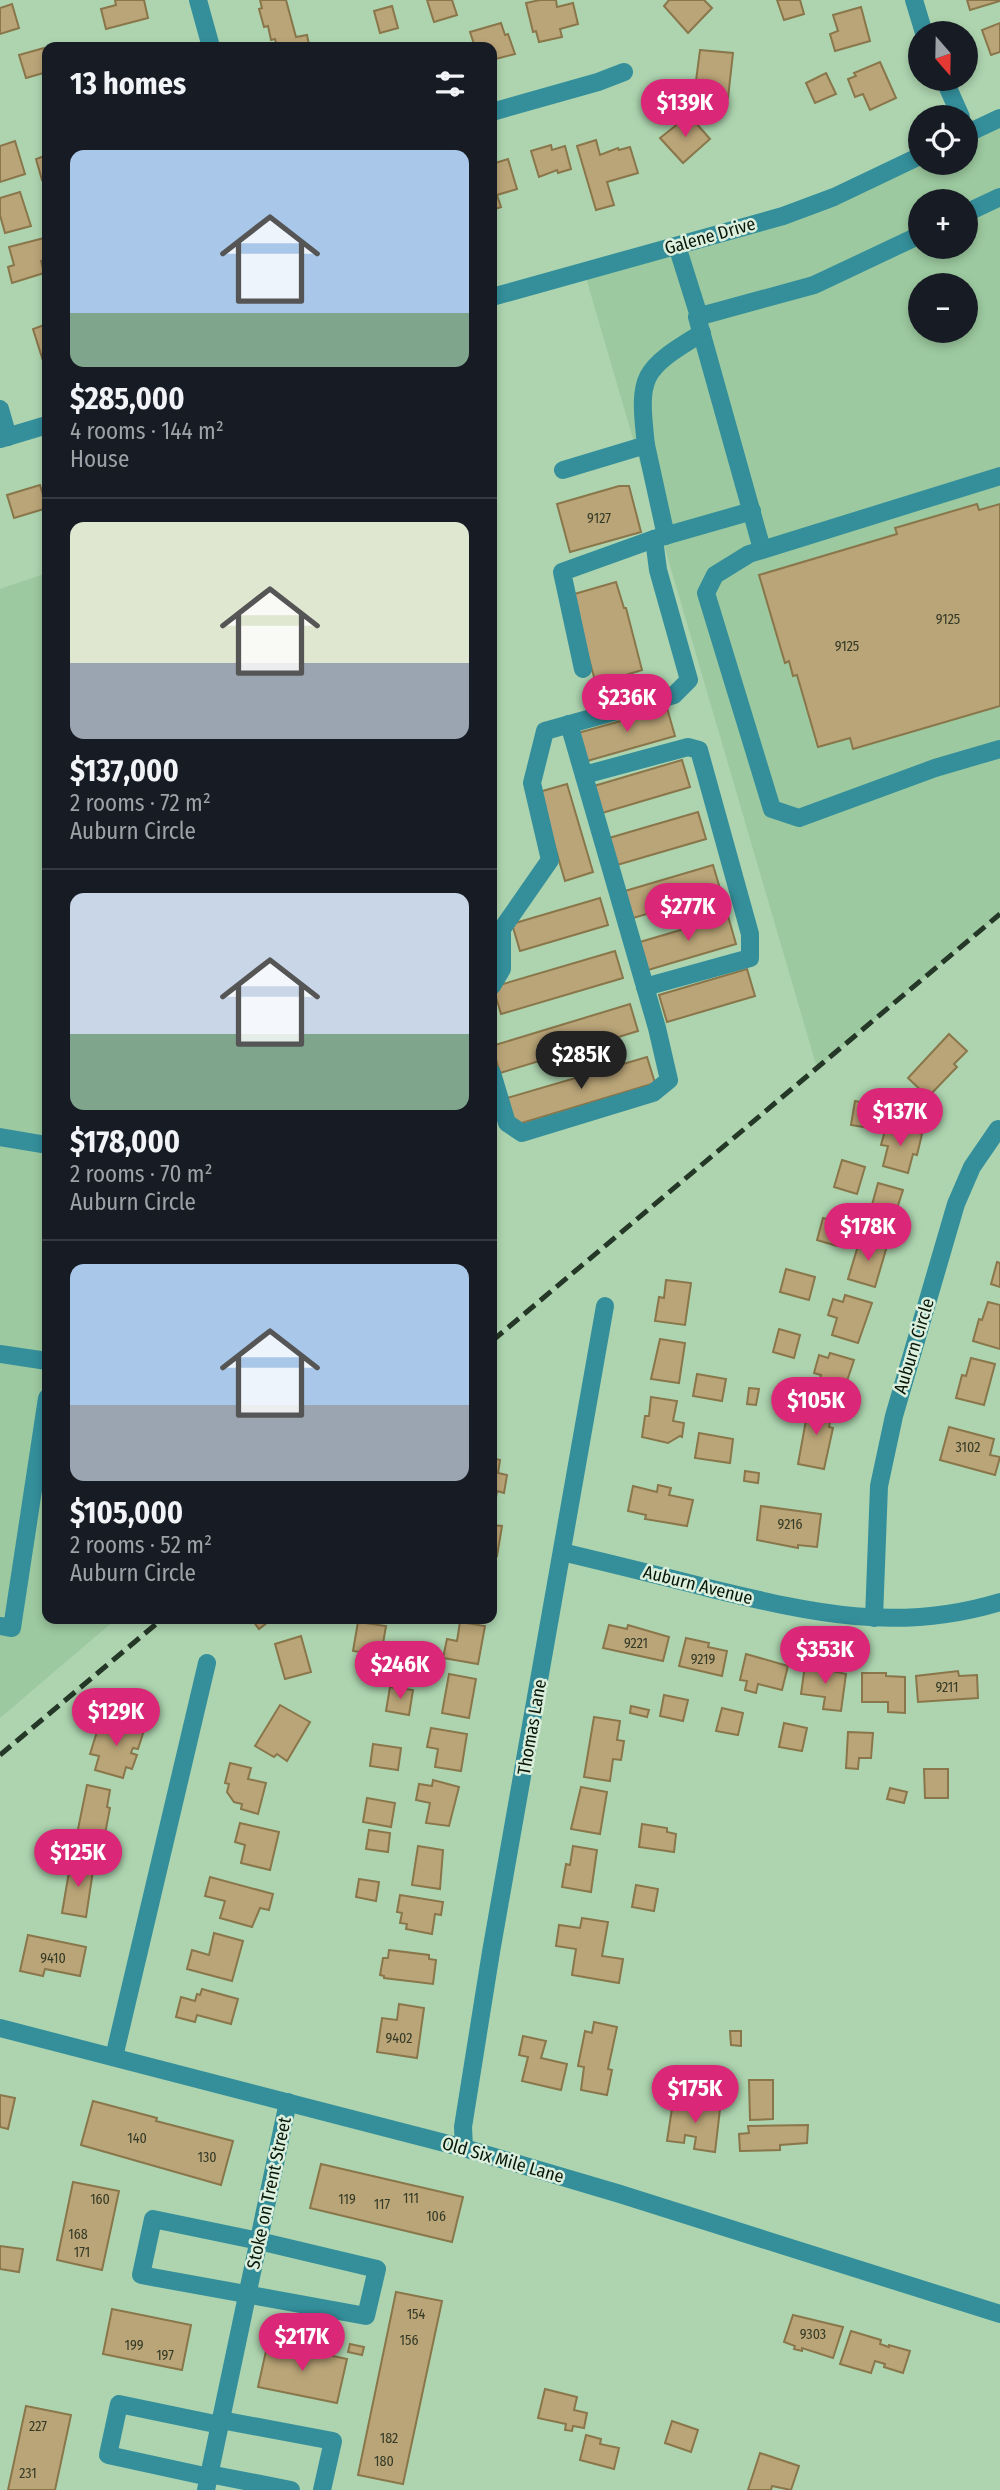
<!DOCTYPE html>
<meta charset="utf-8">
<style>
body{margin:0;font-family:"Fira Sans Condensed",sans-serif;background:#242831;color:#f1f3f6;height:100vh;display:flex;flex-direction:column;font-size:26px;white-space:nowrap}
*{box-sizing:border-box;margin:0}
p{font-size:23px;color:#9ea1a6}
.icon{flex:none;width:38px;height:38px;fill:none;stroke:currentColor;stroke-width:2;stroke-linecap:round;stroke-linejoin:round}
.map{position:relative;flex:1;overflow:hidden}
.details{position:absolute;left:42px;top:42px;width:455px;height:1582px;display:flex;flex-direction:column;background:#171b24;border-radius:14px;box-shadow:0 4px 10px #0003}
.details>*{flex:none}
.needle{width:46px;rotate:160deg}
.fabs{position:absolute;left:908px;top:21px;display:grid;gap:14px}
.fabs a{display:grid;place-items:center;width:70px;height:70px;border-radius:50%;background:#171b24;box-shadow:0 4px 10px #0003;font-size:35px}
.price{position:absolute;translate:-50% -60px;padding:0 16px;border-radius:24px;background:#db2777;color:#fff;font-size:23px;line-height:46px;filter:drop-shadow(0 2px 4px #0008)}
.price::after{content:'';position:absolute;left:50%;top:42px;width:21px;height:16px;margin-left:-10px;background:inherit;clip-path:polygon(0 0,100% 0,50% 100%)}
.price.current{background:#222;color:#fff}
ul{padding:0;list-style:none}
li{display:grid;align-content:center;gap:14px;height:371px;padding:0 28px}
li+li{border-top:2px solid #363941}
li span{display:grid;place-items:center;height:217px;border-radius:14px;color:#555}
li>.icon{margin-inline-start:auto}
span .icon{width:126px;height:126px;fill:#fffc;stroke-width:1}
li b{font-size:30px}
h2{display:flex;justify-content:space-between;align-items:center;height:84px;padding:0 28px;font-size:30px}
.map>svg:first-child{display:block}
.built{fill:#9cc99f;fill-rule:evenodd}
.building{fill:#baa578;stroke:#89764a;stroke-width:2}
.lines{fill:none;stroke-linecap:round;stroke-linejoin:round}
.minor{stroke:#348f9b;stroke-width:18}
.rail{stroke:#253827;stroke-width:5;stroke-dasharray:14 7;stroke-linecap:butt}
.labels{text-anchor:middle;stroke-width:5;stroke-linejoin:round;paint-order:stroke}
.number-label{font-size:14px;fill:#343a26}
.street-label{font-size:18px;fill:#08170a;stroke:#dbefdc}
</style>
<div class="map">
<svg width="1000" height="2490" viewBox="0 0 1000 2490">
<rect width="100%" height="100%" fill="#add4af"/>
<g class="built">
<path d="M1000,118V914L817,1068L584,271L920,163H966V134ZM920,201H966V247H920ZM920,285H966V331H920Z"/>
<polygon points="47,573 47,1619 116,1619 0,1718 0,589"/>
</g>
<g class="building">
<polygon points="115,0 144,0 148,18 106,29 101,9 116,5"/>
<polygon points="260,0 286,0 296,37 307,35 309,45 299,47 277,47 275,39 271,40 268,26 264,27 259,9 262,8"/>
<polygon points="427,0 452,0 457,15 434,22"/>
<polygon points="540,0 556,0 557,7 573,3 578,24 560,29 562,37 539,42 536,31 533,32 526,3"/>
<polygon points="669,0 704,0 712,8 688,33 664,6"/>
<polygon points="777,0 800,0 804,14 784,20"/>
<polygon points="967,0 1000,0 1000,1 970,10"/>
<polygon points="12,4 19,28 0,34 0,8"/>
<polygon points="392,6 398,28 380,33 374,11"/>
<polygon points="861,7 870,41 835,51 830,34 838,31 833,15"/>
<polygon points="501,23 505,35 508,34 515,54 492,60 492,47 475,47 470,32"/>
<polygon points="1000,23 1000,52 991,55 982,30"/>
<polygon points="44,48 47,59 47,72 26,78 19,55"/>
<polygon points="700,50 733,53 728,98 694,96"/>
<polygon points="880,62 896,98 870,110 863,94 855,97 848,79 856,76 854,73"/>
<polygon points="826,73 836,94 815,103 806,83"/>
<polygon points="689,115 710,139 683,163 660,138"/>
<polygon points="596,140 600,155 618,148 619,150 630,147 638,173 607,182 614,205 596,210 577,146"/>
<polygon points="15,141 25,174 0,182 0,146"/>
<polygon points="551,145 552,150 565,146 571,169 558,173 557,170 539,177 531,151"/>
<polygon points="47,155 47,178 42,180 36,159"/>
<polygon points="508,159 517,189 497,195 501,207 492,210 492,164"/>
<polygon points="20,192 31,226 5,233 0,215 0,198"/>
<polygon points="44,238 47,259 41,261 44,273 12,283 8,267 14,265 9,247"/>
<polygon points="47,324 47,366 45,367 33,329"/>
<polygon points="40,485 47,508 14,518 7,495"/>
<polygon points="619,486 629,486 641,532 570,552 557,504"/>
<polygon points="977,504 979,510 1000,504 1000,706 853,749 850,738 818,747 797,675 793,676 789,661 785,663 759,575 897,534 895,528"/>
<polygon points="616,582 624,608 626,608 642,670 596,684 571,595"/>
<polygon points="626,685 627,692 610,695 609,688"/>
<polygon points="667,708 675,736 587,761 578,733"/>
<polygon points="682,760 690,787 602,813 594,786"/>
<polygon points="567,784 593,872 565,881 539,792"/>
<polygon points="698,812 706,839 617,865 609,838"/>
<polygon points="713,865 721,892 633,918 625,891"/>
<polygon points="600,898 608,925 520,951 512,924"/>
<polygon points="728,916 736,944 648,970 640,942"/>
<polygon points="615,951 623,978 501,1014 493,987"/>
<polygon points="747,969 755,996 667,1022 659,995"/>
<polygon points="630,1004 638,1031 500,1073 492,1046"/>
<polygon points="949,1034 967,1051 954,1064 957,1067 928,1097 908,1078"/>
<polygon points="647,1057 655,1083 515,1125 507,1098"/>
<polygon points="855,1101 880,1106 876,1129 851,1125"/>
<polygon points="894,1126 922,1134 917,1155 913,1154 908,1173 883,1166 888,1146 881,1145 886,1127 894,1129"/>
<polygon points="842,1160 865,1167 857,1194 834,1187"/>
<polygon points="878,1183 903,1190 890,1230 867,1223"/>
<polygon points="823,1218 844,1224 837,1246 817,1240"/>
<polygon points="860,1239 887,1246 875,1287 848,1279"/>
<polygon points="997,1262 1000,1263 1000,1287 991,1284"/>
<polygon points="786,1269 815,1277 809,1300 780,1292"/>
<polygon points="666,1280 691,1283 685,1325 655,1321 659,1297 664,1298"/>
<polygon points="845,1295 872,1303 858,1343 832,1335 837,1318 828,1315 833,1299 843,1302"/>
<polygon points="988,1302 1000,1305 1000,1349 973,1341 979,1319 982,1320"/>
<polygon points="779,1329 800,1335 794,1358 773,1352"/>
<polygon points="660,1339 685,1343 679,1383 651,1379"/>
<polygon points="830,1353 854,1360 841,1399 816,1392 821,1375 814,1373 819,1355 828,1358"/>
<polygon points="971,1358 995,1364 984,1405 956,1398 962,1375 966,1376"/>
<polygon points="697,1374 726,1379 722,1401 693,1396"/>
<polygon points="749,1388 759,1389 756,1405 747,1404"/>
<polygon points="651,1397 677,1401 673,1421 684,1423 682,1437 680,1436 668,1443 642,1437 645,1416 649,1416"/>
<polygon points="809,1404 833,1409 829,1427 833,1428 824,1469 798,1464"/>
<polygon points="949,1427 994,1439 990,1455 1000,1457 995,1475 940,1460"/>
<polygon points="699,1433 733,1439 730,1463 695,1458"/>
<polygon points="492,1458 500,1460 498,1473 507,1475 504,1493 497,1491 495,1504 492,1503"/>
<polygon points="745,1471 759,1473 758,1483 744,1481"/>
<polygon points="658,1485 671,1488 669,1495 693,1500 687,1526 645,1519 646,1515 628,1511 633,1486 657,1492"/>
<polygon points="761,1506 821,1514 817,1547 798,1545 798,1548 757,1540"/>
<polygon points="492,1525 502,1526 497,1556 492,1555"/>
<polygon points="247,1619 272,1619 259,1629 253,1621 251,1623"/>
<polygon points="358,1622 386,1626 381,1655 353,1651"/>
<polygon points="460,1622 485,1626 478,1664 443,1658 447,1639 457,1641"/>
<polygon points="609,1625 627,1629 628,1625 669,1637 663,1661 603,1648"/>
<polygon points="301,1636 311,1672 285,1679 275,1644"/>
<polygon points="686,1638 709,1643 708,1647 727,1651 722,1676 679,1666"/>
<polygon points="746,1654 788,1666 782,1690 758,1684 756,1693 745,1690 747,1681 740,1680"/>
<polygon points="805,1665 846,1674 841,1711 823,1709 825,1697 801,1694"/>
<polygon points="958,1671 959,1676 977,1675 978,1698 918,1702 916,1676"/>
<polygon points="862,1673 886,1673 886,1676 905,1677 905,1713 888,1712 888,1702 862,1702"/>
<polygon points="449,1674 476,1679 469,1718 442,1713"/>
<polygon points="390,1687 413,1690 409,1715 386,1711"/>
<polygon points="664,1695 688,1700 683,1721 660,1716"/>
<polygon points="280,1705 310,1722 287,1761 277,1754 274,1757 255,1746"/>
<polygon points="631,1706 649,1710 647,1717 630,1713"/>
<polygon points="722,1708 743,1713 738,1735 716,1731"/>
<polygon points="594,1717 620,1721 617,1740 624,1741 622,1754 621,1760 613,1759 610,1781 584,1777"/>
<polygon points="110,1720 144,1730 138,1749 133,1748 132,1750 131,1753 137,1755 132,1769 126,1767 123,1778 95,1770 99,1756 90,1754 100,1722 108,1725"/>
<polygon points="784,1723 807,1728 802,1751 779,1747"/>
<polygon points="431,1728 467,1734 461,1771 435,1767 438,1749 427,1747"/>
<polygon points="848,1732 873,1733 871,1758 859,1758 858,1769 846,1768"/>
<polygon points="373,1744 401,1748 398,1770 370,1766"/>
<polygon points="230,1763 251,1768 248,1779 266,1783 258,1814 241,1809 242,1804 234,1802 227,1792 229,1784 225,1783"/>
<polygon points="924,1769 948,1769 948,1798 925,1798"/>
<polygon points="433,1780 459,1787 449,1826 426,1823 430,1803 416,1800 419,1784 432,1786"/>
<polygon points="87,1785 110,1790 107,1807 110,1808 103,1844 76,1839"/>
<polygon points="581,1787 607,1792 600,1834 571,1829"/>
<polygon points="890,1788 907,1792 904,1803 887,1799"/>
<polygon points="367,1798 395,1803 391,1827 363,1822"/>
<polygon points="240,1823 279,1832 270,1870 241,1863 245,1845 235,1842"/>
<polygon points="642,1824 667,1828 667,1832 676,1834 674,1852 639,1847"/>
<polygon points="369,1830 390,1833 388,1852 366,1849"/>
<polygon points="418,1846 443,1850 440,1889 412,1885"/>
<polygon points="573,1846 597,1850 591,1892 562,1887 566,1864 570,1865"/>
<polygon points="71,1860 94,1864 86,1917 62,1913"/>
<polygon points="210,1877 273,1894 269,1910 260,1908 252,1927 220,1918 225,1901 205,1896"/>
<polygon points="359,1879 379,1882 376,1901 356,1897"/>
<polygon points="636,1885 658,1889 654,1911 632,1907"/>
<polygon points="400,1895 443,1902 441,1915 435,1914 432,1934 406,1929 407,1924 400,1923 402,1913 397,1912"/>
<polygon points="582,1918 608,1922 602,1956 623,1959 619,1983 572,1975 576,1949 556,1946 559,1925 580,1928"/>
<polygon points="214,1933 243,1941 232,1981 187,1969 192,1950 209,1955"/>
<polygon points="28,1935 86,1947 80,1976 45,1969 43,1976 20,1971"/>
<polygon points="389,1950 429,1955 429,1959 436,1960 433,1984 384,1978 384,1976 380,1975 383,1958 388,1958"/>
<polygon points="202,1989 238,1999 231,2024 197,2015 195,2022 176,2017 181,1997 195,2001 197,1994 200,1995"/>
<polygon points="399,2004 424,2008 417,2058 377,2052 382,2018 397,2020"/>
<polygon points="594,2022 617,2027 608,2069 612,2070 607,2095 581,2090 584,2067 578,2066 585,2031 592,2033"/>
<polygon points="730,2031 741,2031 741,2046 731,2045"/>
<polygon points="523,2036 546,2041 541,2058 567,2064 561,2090 522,2081 528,2057 519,2055"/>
<polygon points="749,2080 773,2080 773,2119 750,2120"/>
<polygon points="0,2095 15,2098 8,2129 0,2127"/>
<polygon points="93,2101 157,2118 156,2121 233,2141 221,2185 81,2145"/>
<polygon points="673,2102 720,2109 715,2152 694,2149 696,2137 685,2135 684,2143 667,2141"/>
<polygon points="808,2125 807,2143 780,2145 780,2150 740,2151 739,2134 749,2133 748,2126"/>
<polygon points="321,2164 463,2197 452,2242 310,2208"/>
<polygon points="73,2182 119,2191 102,2270 57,2260"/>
<polygon points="0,2246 23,2249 19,2272 0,2269"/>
<polygon points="396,2292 442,2301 403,2484 358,2475"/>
<polygon points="112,2309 191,2325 182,2370 103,2354"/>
<polygon points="793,2315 843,2327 833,2358 802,2348 802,2351 794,2349 795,2346 784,2342"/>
<polygon points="851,2331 881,2340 880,2344 889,2347 889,2345 910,2351 903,2373 884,2367 885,2364 875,2361 871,2373 840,2364"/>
<polygon points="268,2342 347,2359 337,2403 258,2387"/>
<polygon points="350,2344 364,2347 362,2355 348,2352"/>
<polygon points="545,2389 577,2397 574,2410 587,2413 584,2428 573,2426 572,2431 565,2430 566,2424 538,2418"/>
<polygon points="26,2406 71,2415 55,2490 8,2490"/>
<polygon points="672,2421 698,2430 691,2452 665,2443"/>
<polygon points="586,2435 601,2439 600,2444 619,2448 614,2469 580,2460"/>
<polygon points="760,2453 799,2466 791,2490 772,2486 771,2490 748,2490"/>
</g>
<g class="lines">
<g class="minor">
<polyline points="198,0 211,47"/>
<polyline points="914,0 924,33"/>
<polyline points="944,79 961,117"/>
<polyline points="492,112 598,82 624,72"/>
<polyline points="966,134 1000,118"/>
<polyline points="966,213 1000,197"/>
<polyline points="677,246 699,316"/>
<polyline points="492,297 783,216 834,197 920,156"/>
<polyline points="0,409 8,437"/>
<polyline points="0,439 47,425"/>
<path d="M646,445C638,375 641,370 702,333"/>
<polyline points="563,470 646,445 666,536"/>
<polyline points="1000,476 749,554 715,575 706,593 772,809 799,818 935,768 1000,749"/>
<polyline points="762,549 697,317 814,285 920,235"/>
<polyline points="583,669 562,572 654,539"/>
<polyline points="584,775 688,747 699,750 750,934 750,958 645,987"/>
<polyline points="492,986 502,969 502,929 550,860 532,783 545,731 674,695 689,680 658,570 654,539 752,511"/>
<polyline points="492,1073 507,1123 522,1133 653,1093 669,1080 657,1028 569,724"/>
<polyline points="0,1137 47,1145"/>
<polyline points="0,1354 47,1361"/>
<path d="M562,1552C612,1564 662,1576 712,1589C812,1613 898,1633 1000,1602"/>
<polyline points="874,1618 879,1486 894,1416 956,1204 972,1167 998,1129"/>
<polyline points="0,1626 12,1628 47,1398"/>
<polyline points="0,2028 464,2148 620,2194 1000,2314"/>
<polyline points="114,2057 207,1663"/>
<polyline points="464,2148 463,2127 491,1952 605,1306"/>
<polygon points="153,2219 259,2241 377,2269 366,2316 141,2275"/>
<polyline points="221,2420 333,2441 322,2490"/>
<polyline points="209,2474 291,2490"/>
<polyline points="209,2477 108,2455 119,2404 220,2425"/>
<polyline points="206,2490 288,2102"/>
</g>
<g class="rail">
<polyline points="492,1341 1000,914"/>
<polyline points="0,1755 162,1619"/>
</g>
</g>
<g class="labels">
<g class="number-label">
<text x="599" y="523">9127</text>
<text x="948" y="624">9125</text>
<text x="847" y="651">9125</text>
<text x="968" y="1452">3102</text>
<text x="790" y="1529">9216</text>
<text x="636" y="1648">9221</text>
<text x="703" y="1664">9219</text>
<text x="947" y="1692">9211</text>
<text x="53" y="1963">9410</text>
<text x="399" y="2043">9402</text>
<text x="137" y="2143">140</text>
<text x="207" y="2162">130</text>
<text x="411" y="2203">111</text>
<text x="100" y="2204">160</text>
<text x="347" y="2204">119</text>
<text x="382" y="2209">117</text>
<text x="436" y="2221">106</text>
<text x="78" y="2239">168</text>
<text x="82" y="2257">171</text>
<text x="416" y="2319">154</text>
<text x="813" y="2339">9303</text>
<text x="409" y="2345">156</text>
<text x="134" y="2350">199</text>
<text x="165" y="2360">197</text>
<text x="38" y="2431">227</text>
<text x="389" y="2443">182</text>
<text x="384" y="2466">180</text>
<text x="28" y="2478">231</text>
</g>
<g class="street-label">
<text transform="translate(710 236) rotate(-16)" y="6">Galene Drive</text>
<text transform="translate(914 1346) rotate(-73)" y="6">Auburn Circle</text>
<text transform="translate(698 1585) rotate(14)" y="6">Auburn Avenue</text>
<text transform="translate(532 1727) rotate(-80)" y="6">Thomas Lane</text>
<text transform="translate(503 2160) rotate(16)" y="6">Old Six Mile Lane</text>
<text transform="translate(269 2193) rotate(-78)" y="6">Stoke on Trent Street</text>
</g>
</g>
</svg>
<div class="fabs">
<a><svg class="needle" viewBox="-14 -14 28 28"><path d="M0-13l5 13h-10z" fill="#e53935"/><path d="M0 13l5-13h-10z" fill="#9ea1a6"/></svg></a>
<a><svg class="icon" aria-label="locate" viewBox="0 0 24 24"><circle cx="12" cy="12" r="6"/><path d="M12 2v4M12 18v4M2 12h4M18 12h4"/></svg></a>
<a>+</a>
<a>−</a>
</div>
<b class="price" style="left:685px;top:139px">$139K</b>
<b class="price" style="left:627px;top:734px">$236K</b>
<b class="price" style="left:688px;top:943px">$277K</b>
<b class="price current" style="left:581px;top:1091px">$285K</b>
<b class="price" style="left:900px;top:1148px">$137K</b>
<b class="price" style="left:868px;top:1263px">$178K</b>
<b class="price" style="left:816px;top:1437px">$105K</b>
<b class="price" style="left:825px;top:1686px">$353K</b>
<b class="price" style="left:400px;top:1701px">$246K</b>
<b class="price" style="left:116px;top:1748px">$129K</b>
<b class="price" style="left:78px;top:1889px">$125K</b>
<b class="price" style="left:695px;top:2125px">$175K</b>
<b class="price" style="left:302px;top:2373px">$217K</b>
<section class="details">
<h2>13 homes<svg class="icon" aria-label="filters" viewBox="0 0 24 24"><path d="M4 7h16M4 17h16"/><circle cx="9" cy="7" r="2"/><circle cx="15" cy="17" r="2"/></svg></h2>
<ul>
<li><span style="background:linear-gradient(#a9c7e8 75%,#7fa58c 0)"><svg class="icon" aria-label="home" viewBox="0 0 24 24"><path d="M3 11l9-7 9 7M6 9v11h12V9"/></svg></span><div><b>$285,000</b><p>4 rooms · 144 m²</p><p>House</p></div></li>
<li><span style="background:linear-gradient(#dfe7d0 65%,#9aa5b1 0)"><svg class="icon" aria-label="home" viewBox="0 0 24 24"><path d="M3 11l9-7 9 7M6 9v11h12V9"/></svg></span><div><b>$137,000</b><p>2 rooms · 72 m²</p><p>Auburn Circle</p></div></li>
<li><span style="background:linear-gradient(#c9d6e8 65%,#7fa58c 0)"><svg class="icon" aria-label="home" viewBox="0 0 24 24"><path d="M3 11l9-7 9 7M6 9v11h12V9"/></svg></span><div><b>$178,000</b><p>2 rooms · 70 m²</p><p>Auburn Circle</p></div></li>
<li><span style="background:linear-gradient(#a9c7e8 65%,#9aa5b1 0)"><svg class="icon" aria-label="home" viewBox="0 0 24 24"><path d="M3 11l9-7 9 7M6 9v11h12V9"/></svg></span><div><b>$105,000</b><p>2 rooms · 52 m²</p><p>Auburn Circle</p></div></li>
</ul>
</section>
</div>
